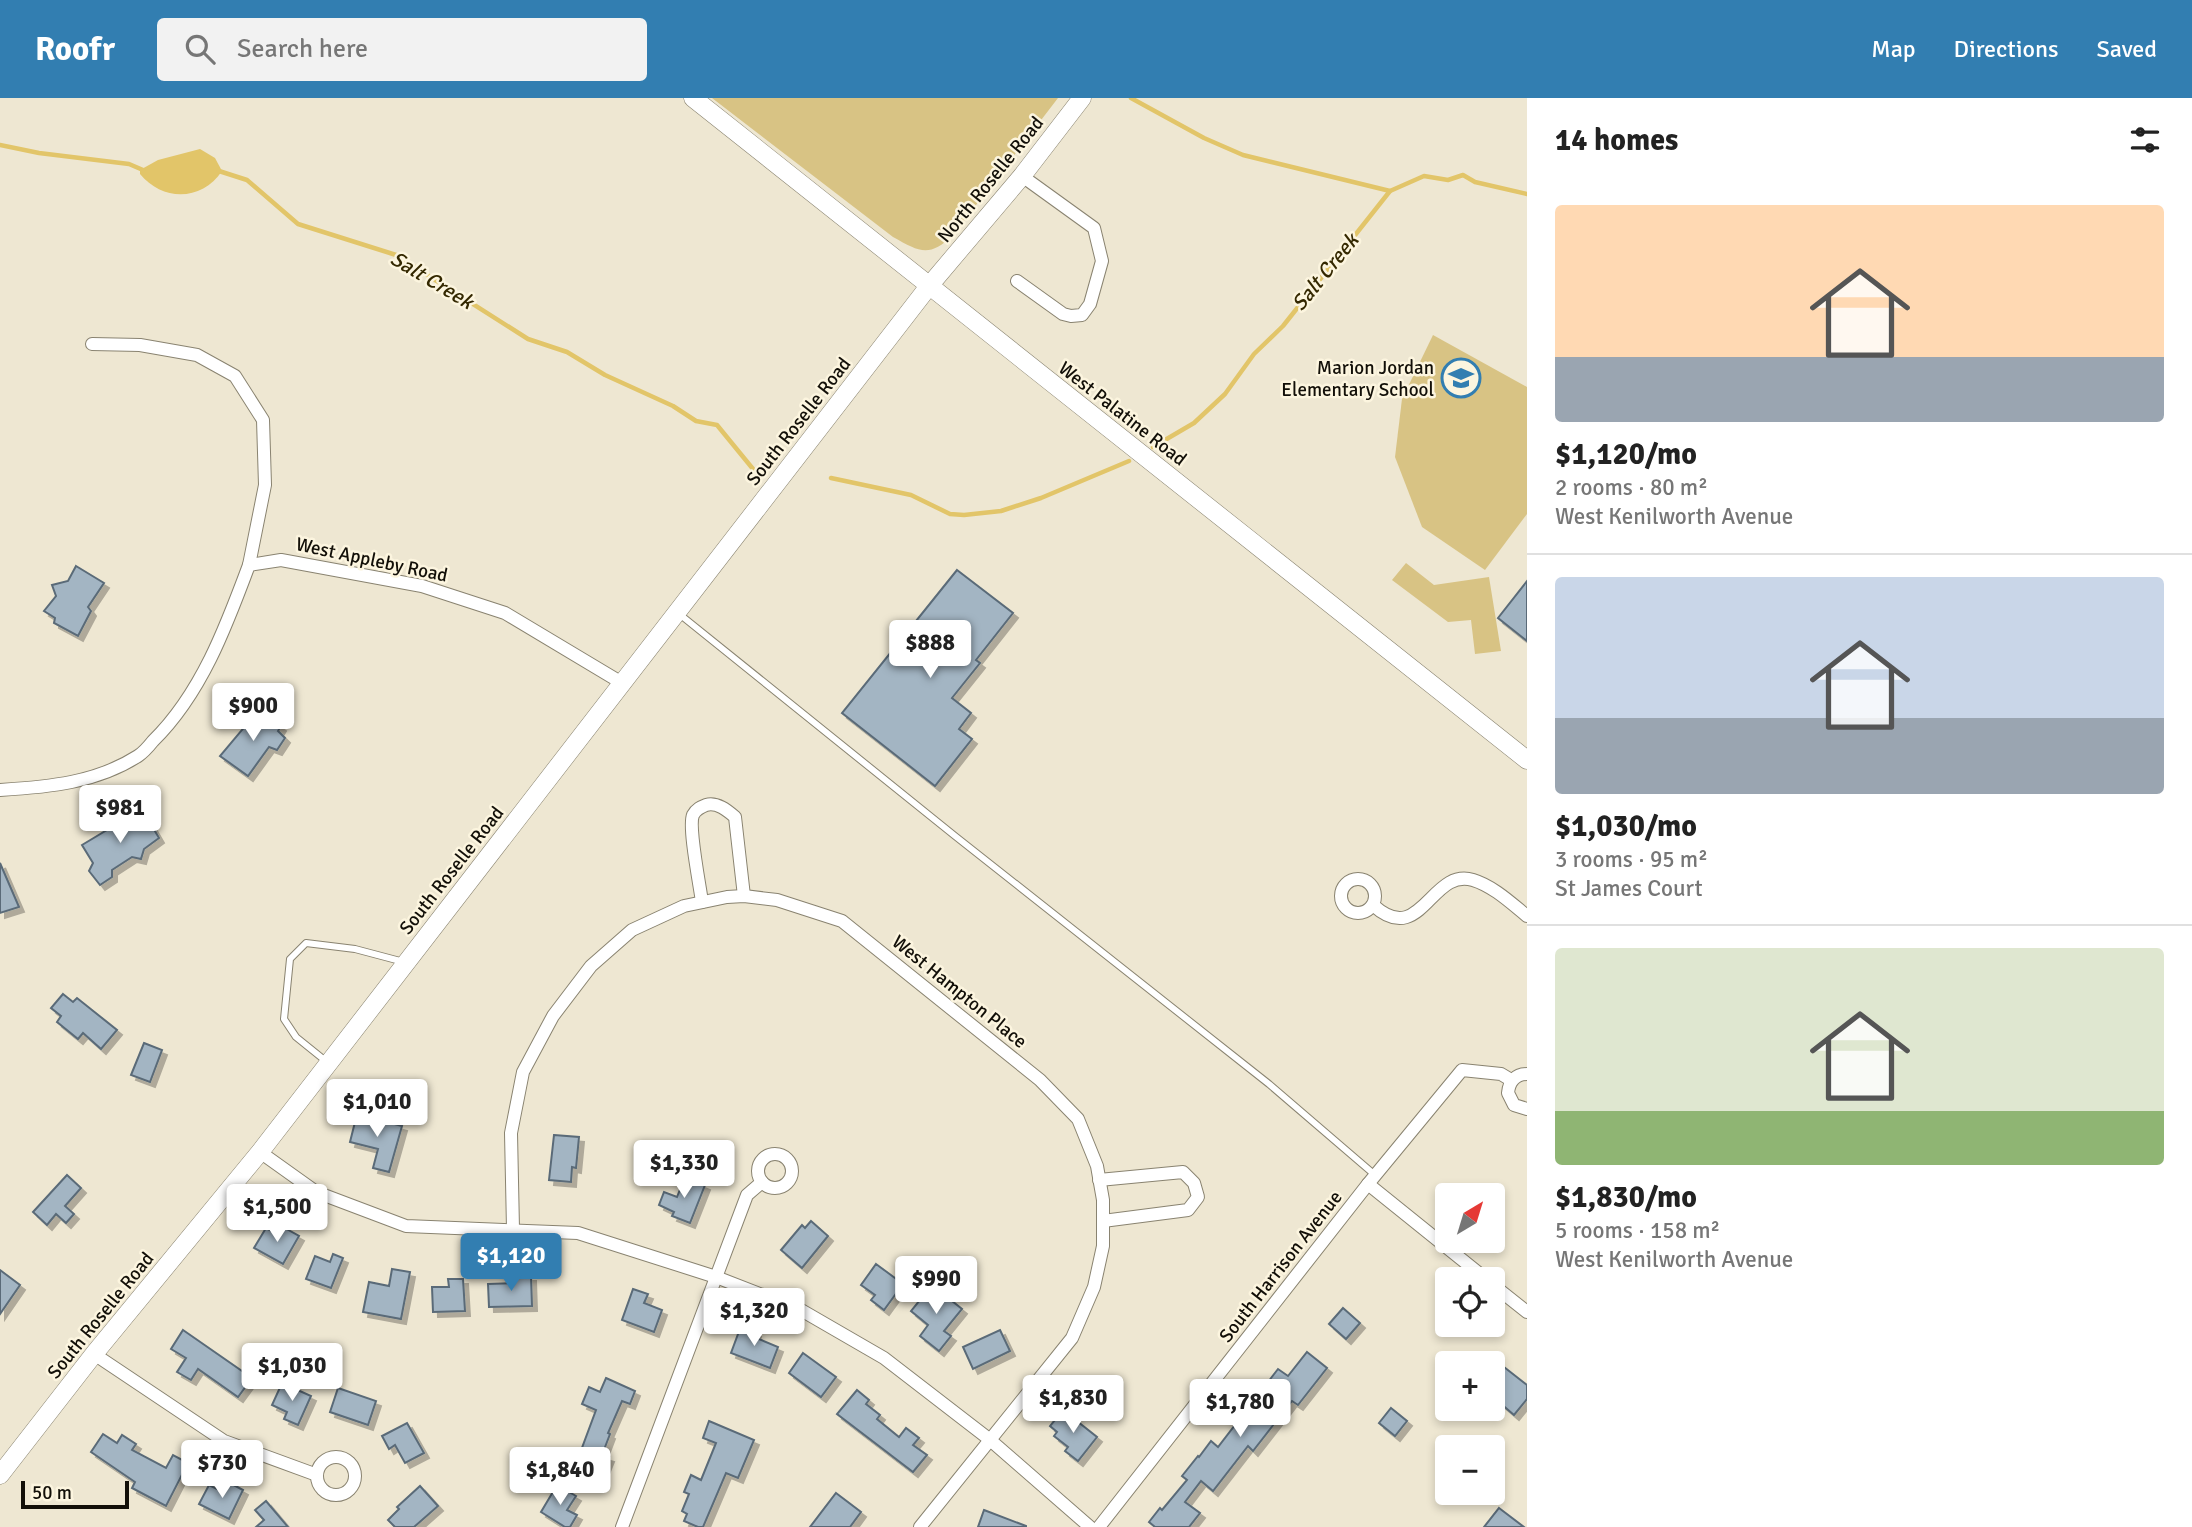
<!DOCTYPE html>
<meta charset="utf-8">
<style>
body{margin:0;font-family:Signika,sans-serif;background:#f2f2f2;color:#222;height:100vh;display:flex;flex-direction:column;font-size:26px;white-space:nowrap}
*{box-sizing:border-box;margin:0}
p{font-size:23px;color:#767676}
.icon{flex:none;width:38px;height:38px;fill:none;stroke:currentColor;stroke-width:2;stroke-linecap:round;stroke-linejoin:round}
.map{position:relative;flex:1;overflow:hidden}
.details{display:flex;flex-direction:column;background:#fff;width:665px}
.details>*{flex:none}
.needle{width:46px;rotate:38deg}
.controls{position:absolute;left:1435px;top:1085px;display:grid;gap:14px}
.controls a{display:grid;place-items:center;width:70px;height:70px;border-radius:7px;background:#fff;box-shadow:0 4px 10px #0003;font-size:35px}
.scale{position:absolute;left:21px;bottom:18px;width:108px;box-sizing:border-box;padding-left:7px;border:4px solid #120f08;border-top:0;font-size:19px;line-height:24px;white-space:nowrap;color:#120f08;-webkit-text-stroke:5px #fcf5df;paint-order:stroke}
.price{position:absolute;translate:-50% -60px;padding:0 16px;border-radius:7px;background:#fff;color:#222;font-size:23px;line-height:46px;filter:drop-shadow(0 2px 4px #0008)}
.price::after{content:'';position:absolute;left:50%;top:42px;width:21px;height:16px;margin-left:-10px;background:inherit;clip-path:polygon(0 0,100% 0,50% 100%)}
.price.active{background:#327eb1;color:#fff}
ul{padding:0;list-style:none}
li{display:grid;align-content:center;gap:14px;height:371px;padding:0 28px}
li+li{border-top:2px solid #e0e0e0}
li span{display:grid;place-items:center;height:217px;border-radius:7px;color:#555}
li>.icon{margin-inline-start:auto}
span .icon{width:126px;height:126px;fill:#fffc;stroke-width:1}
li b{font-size:30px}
h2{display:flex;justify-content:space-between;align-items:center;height:84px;padding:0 28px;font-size:30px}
header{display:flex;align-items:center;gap:42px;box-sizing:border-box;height:98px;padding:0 35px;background:#327eb1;color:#fff}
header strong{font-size:33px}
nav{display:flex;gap:38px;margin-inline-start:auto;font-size:24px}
.search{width:490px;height:63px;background:#f2f2f2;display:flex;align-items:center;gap:18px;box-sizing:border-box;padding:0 24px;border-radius:7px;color:#767676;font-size:26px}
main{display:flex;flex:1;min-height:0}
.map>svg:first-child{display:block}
.green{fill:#d8c384}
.water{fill:#e2c569}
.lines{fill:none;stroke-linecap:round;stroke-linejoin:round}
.stream{stroke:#e2c569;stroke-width:4.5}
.building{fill:#a3b5c3;stroke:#5a6b78;stroke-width:2;filter:url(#shadow)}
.service-casing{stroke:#898370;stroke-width:8}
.minor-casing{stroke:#898370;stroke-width:14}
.secondary-casing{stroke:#898370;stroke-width:19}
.service{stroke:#fff;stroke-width:6}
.minor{stroke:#fff;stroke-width:12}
.secondary{stroke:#fff;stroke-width:18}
.labels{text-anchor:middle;stroke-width:5;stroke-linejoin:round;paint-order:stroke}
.street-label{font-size:19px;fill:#120f08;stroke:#fcf5df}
.poi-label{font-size:19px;fill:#120f08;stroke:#fcf5df;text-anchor:end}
.water-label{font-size:21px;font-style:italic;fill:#342800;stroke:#fcf5df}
</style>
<header>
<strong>Roofr</strong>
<div class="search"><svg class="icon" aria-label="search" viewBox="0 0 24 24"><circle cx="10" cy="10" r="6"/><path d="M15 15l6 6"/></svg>Search here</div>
<nav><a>Map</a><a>Directions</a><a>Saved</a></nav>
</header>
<main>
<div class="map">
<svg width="1527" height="1429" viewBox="0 0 1527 1429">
<defs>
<filter id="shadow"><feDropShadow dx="5" dy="5" stdDeviation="0" flood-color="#0004"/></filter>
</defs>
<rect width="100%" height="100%" fill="#eee7d2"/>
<g class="green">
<path d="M712,0H1058L953,137C929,160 920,154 893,139Z"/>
<polygon points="1433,237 1527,289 1527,416 1485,472 1422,429 1395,359 1402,301"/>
<polygon points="1406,465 1434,487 1489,479 1501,553 1475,556 1471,522 1448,524 1392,482"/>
</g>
<path class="water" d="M200,51L215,60L222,73C202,103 163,104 140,76V72L158,62Z"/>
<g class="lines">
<g class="stream">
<polyline points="1131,0 1204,40 1243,57 1390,93"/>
<polyline points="0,47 39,55 129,66 143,72"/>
<polyline points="219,73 247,82 298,126 396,157 528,241 567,254 605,277 673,308 696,323 717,327 753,371"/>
<polyline points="1153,349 1194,325 1225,296 1254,256 1283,228 1390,93 1424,78 1448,82 1463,77 1475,84 1527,96"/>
<polyline points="831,380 911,397 950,416 964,417 1001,413 1041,400 1129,363"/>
</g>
</g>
<g class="building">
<polygon points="76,468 104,485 88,509 91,513 78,538 54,525 55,520 44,513 56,498 52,487 68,483"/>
<polygon points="957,472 1013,515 976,562 980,565 952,600 971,615 959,631 972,641 935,688 842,615"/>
<polygon points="1527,483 1527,543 1498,520"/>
<polygon points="257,614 281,628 278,633 285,640 277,652 269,649 248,678 220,658"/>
<polygon points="142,711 159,740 144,751 141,761 132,759 112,772 112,779 100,787 89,773 93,765 82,747"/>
<polygon points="0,765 19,809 0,815"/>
<polygon points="63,896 73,904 77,900 117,932 101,951 83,935 78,941 57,924 61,918 51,910"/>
<polygon points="144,945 162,952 150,984 131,977"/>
<polygon points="357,1016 402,1028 389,1074 373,1070 378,1051 350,1044"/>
<polygon points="554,1037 579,1039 576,1070 572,1069 571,1084 549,1082"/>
<polygon points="67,1077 81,1090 65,1108 74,1116 66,1125 56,1116 47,1127 33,1114"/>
<polygon points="685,1079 705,1087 690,1125 672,1118 674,1114 659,1107 664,1094 677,1099"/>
<polygon points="811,1123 828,1138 802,1170 781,1152 802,1127 805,1130"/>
<polygon points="283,1129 299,1138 283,1166 254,1150 266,1130 279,1137"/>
<polygon points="333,1156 343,1160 331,1190 306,1181 315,1158 330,1164"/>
<polygon points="876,1166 903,1186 884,1212 871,1202 875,1197 861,1187"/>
<polygon points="392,1171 410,1174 401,1221 363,1214 369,1184 389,1188"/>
<polygon points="0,1172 20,1187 0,1216"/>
<polygon points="515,1178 531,1178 532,1208 489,1209 488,1186 515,1185"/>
<polygon points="448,1181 463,1181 465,1213 433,1214 432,1189 449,1189"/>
<polygon points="932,1187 962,1211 944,1233 951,1238 939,1253 920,1238 928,1227 911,1213"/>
<polygon points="633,1191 648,1196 644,1205 662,1212 654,1234 622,1222"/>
<polygon points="1343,1210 1360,1225 1346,1241 1329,1226"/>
<polygon points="741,1228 756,1234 754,1239 778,1249 770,1270 731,1255"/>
<polygon points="183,1232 252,1280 238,1299 198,1271 191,1282 177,1274 186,1260 171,1251"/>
<polygon points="1000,1232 1010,1253 973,1271 963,1249"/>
<polygon points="1307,1254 1327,1270 1298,1307 1292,1303 1253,1353 1248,1348 1213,1393 1201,1383 1185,1404 1200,1415 1189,1429 1155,1429 1149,1424 1160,1410 1162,1412 1187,1382 1182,1378 1198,1358 1199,1359 1211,1343 1218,1349 1278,1271 1288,1278"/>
<polygon points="803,1255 836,1279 821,1299 789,1275"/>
<polygon points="1504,1269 1527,1287 1527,1301 1514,1317 1493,1299 1493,1283"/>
<polygon points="606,1280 635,1293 630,1306 622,1303 608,1335 610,1336 602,1357 609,1359 602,1376 576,1366 596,1312 582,1306 589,1289 600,1294"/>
<polygon points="282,1285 311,1298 298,1327 284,1321 287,1314 272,1307"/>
<polygon points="338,1290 376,1303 368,1327 330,1314"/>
<polygon points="857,1292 869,1302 866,1306 880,1317 877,1321 899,1339 906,1330 919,1340 913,1347 927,1357 913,1374 837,1316"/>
<polygon points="1391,1310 1407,1323 1395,1338 1379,1325"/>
<polygon points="1063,1312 1097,1339 1078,1363 1065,1353 1068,1349 1054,1338 1057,1334 1050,1328"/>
<polygon points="709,1323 754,1342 738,1380 726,1375 703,1429 698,1429 684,1423 687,1416 682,1413 689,1396 684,1394 691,1377 701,1382 716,1345 703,1340"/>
<polygon points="407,1325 424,1355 405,1365 395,1347 389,1351 382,1338"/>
<polygon points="103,1336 117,1345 122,1337 136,1346 132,1352 166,1370 173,1357 188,1365 166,1408 132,1390 135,1384 91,1354"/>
<polygon points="228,1384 243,1392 229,1421 199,1406 209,1387 223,1394"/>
<polygon points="557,1387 576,1398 567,1412 577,1417 570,1429 565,1429 541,1414"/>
<polygon points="420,1388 438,1408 414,1429 395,1429 388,1422 399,1411 397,1409"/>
<polygon points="836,1395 861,1414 850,1429 810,1429"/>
<polygon points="266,1403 288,1429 256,1429 264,1422 255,1412"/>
<polygon points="1499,1410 1524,1429 1484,1429"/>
<polygon points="984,1412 1026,1428 1026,1429 978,1429"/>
</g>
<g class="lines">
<defs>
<g id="service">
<polyline points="678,515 955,738 1269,986 1375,1077"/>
<polyline points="327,964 296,939 284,921 290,861 306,845 355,851 404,864"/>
</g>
<g id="minor">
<polyline points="1017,183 1063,216 1071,218 1082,217 1090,206 1102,163 1094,130 1022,78"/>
<polyline points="92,246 140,247 197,257 235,278 263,322 265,387 249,467"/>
<path d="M0,692C48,689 96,685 138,658C144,654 149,648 153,643C201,596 226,529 249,467L281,462L422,488L505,515L622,585"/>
<circle cx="1358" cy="798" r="17"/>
<path d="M702,804C700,788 688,729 693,717C696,711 701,709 706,707C717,704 727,712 735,719L744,798"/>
<path d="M1373,807C1421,851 1431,769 1473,782C1493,788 1511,805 1527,818"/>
<path d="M1527,976C1515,976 1509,984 1508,995L1514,1007L1527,1011"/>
<polyline points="260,1054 316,1094 406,1128 578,1135 716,1179 801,1212 884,1260 989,1341 1090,1429"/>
<circle cx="775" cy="1073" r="17"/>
<polyline points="1099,1082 1183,1074 1194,1085 1198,1099 1188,1112 1103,1123"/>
<polyline points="1368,1086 1486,1181"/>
<polyline points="513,1131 511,1035 523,974 553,918 591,868 632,832 684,808 727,799 744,798 777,802 842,823 1040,982 1078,1021 1097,1068 1103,1102 1103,1148 1094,1189 1072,1240 920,1429"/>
<polyline points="1493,1187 1527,1214"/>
<polyline points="94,1256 224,1343 317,1377"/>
<circle cx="336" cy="1378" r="19"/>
<polyline points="622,1429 747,1097 762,1084"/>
<polyline points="1099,1429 1368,1086 1462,972 1501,976 1511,982"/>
</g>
<g id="secondary">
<polyline points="693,0 1527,662"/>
<polyline points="0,1377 94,1256 260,1054 929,188 1022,78 1082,0"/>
</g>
</defs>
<use href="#service" class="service-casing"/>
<use href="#minor" class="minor-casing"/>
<use href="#secondary" class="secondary-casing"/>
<use href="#service" class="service"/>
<use href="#minor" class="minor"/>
<use href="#secondary" class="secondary"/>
</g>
<defs>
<symbol id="school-ring" viewBox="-11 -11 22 22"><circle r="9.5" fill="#fcf5df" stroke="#327eb1" stroke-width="1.5"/><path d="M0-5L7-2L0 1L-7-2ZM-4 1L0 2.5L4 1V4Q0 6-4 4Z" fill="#327eb1"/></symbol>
</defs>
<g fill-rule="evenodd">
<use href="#school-ring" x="1439" y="258" width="44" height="44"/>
</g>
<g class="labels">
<g class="street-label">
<text transform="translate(990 81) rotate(-51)" y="7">North Roselle Road</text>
<text transform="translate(1123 315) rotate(38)" y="7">West Palatine Road</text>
<text transform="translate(798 323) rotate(-52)" y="7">South Roselle Road</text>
<text transform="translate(372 461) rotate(12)" y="7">West Appleby Road</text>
<text transform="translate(451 772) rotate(-52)" y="7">South Roselle Road</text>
<text transform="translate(960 893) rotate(39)" y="7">West Hampton Place</text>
<text transform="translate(1280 1168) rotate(-52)" y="7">South Harrison Avenue</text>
<text transform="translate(100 1217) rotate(-51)" y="7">South Roselle Road</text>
</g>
<g class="poi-label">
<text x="1434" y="276">Marion Jordan<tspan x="1434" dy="22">Elementary School</tspan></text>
</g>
<g class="water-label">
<text transform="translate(1325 174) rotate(-51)" y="7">Salt Creek</text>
<text transform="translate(432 182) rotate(31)" y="7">Salt Creek</text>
</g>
</g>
</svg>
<div class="controls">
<a><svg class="needle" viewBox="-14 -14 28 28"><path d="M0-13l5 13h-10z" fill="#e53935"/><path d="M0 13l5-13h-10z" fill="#767676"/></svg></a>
<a><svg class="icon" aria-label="locate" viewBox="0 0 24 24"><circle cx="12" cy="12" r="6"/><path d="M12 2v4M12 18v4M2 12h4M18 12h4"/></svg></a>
<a>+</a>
<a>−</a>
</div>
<div class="scale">50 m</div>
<b class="price" style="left:930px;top:582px">$888</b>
<b class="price" style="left:253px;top:645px">$900</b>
<b class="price" style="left:120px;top:747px">$981</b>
<b class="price" style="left:377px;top:1041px">$1,010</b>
<b class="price" style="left:684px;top:1102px">$1,330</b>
<b class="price" style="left:277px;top:1146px">$1,500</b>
<b class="price active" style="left:511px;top:1195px">$1,120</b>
<b class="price" style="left:936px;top:1218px">$990</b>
<b class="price" style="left:754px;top:1250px">$1,320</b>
<b class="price" style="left:292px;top:1305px">$1,030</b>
<b class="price" style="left:1073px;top:1337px">$1,830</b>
<b class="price" style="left:1240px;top:1341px">$1,780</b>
<b class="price" style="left:222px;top:1402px">$730</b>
<b class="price" style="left:560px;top:1409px">$1,840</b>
</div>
<section class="details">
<h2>14 homes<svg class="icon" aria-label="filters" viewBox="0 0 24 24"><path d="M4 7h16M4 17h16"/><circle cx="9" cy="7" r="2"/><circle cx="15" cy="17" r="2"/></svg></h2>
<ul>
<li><span style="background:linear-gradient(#ffd9b3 70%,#9aa5b1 0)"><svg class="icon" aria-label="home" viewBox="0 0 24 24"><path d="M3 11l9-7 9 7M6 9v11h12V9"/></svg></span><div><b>$1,120/mo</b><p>2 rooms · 80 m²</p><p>West Kenilworth Avenue</p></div></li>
<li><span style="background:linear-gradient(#c9d6e8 65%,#9aa5b1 0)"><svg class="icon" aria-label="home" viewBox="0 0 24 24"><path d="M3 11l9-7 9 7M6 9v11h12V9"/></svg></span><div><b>$1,030/mo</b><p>3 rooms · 95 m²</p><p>St James Court</p></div></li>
<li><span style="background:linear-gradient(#dfe7d0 75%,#8fb573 0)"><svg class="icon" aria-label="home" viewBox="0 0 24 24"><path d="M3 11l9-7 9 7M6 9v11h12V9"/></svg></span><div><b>$1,830/mo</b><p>5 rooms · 158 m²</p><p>West Kenilworth Avenue</p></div></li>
</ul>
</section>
</main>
